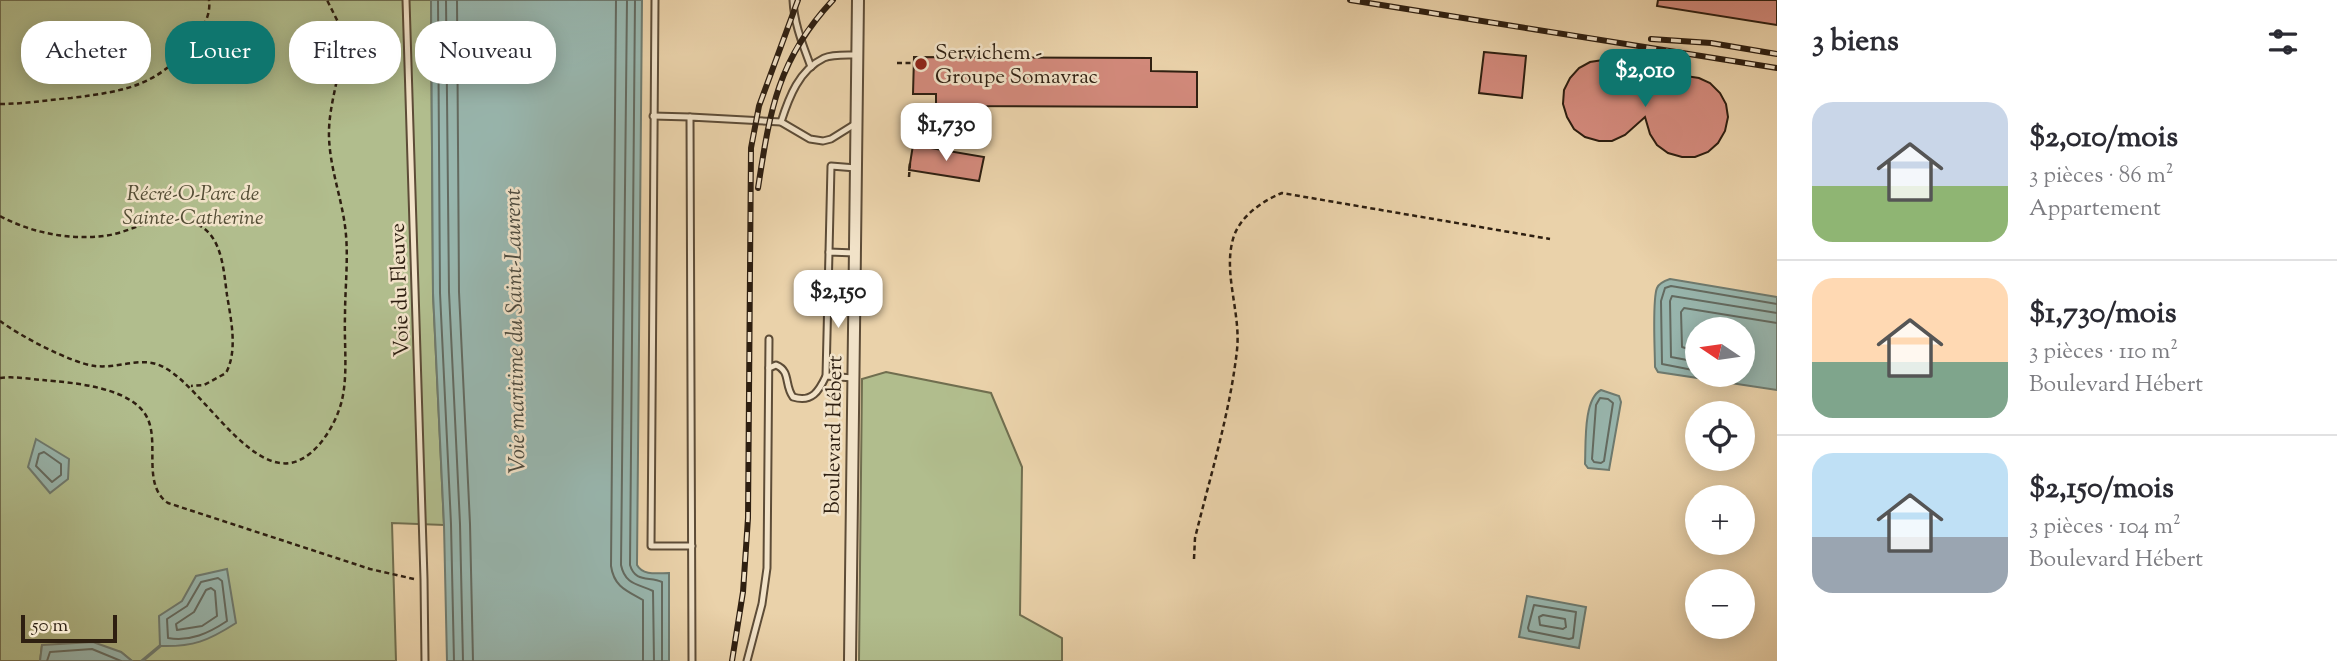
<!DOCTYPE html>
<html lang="fr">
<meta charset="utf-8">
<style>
body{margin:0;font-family:"Sorts Mill Goudy",serif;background:#f7f7f7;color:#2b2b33;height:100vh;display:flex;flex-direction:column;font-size:26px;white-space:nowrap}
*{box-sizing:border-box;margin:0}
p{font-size:23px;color:#7c7c81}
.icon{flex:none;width:38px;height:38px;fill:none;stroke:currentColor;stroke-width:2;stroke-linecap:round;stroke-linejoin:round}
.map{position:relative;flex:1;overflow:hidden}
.panel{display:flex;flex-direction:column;background:#fff;width:560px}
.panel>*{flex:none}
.hud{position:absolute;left:21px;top:21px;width:665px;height:63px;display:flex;gap:14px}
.needle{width:46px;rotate:283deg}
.buttons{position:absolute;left:1685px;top:317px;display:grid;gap:14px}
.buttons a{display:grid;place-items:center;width:70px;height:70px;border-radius:50%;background:#fff;box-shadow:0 4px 18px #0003;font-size:35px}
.scale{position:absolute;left:21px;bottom:18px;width:96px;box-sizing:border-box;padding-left:7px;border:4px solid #2e1f11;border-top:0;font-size:19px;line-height:24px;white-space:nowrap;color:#2e1f11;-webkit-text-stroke:5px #f1e2c8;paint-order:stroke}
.price{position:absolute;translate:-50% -60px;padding:0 16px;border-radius:14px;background:#fff;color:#222;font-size:23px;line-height:46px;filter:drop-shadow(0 2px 4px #0008)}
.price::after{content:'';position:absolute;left:50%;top:42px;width:21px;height:16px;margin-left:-10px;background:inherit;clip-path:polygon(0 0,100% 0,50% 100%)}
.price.on{background:#0f766e;color:#fff}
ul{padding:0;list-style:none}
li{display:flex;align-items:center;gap:21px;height:175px;padding:0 35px}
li+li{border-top:2px solid #e1e1e2}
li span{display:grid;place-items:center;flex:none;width:196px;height:140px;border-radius:21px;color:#555}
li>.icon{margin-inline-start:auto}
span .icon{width:84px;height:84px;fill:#fffc;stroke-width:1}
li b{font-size:30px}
h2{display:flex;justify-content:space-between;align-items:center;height:84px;padding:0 35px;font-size:30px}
.pill{padding:0 24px;border-radius:28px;background:#fff;box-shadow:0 4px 18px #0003;font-size:24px;line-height:63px}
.pill.on{background:#0f766e;color:#fff}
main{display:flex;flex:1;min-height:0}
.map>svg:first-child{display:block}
.green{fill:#b1bd8d;stroke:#706e4f;stroke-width:2}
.water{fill:#98b6ae;stroke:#6e7a6f;stroke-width:2;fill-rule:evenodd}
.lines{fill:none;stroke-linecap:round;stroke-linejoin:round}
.shore{stroke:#636a60;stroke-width:2}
.stream{stroke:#6e7a6f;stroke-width:3.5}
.building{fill:#d38a7c;stroke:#2e1f11;stroke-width:2}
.service-casing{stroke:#5d4c37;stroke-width:9}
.minor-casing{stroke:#5d4c37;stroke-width:14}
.path{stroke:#2e1f11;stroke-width:2.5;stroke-dasharray:5 3.5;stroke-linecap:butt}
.service{stroke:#f1e2c8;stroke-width:5}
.minor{stroke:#f1e2c8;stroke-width:10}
.rail-casing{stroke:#2e1f11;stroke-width:6}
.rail{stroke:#f1e2c8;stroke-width:3.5;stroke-dasharray:10;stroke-linecap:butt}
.poi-dot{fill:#8f2418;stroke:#f1e2c8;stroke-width:2.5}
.labels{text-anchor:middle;stroke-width:5;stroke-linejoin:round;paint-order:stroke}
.poi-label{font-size:21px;fill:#2e1f11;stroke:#f1e2c8;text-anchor:start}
.park-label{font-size:21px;font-style:italic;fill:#554e36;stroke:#f1e2c8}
.street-label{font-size:21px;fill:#2e1f11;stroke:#f1e2c8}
.water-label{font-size:23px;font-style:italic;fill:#4e4c40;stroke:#f1e2c8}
</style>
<main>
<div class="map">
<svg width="1777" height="661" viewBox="0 0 1777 661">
<rect width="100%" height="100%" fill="#ead2aa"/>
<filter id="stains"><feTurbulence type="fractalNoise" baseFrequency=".00286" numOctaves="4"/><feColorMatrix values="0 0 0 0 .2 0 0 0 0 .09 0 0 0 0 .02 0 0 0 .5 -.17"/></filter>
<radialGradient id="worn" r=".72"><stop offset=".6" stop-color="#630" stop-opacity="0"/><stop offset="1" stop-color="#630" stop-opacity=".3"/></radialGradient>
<g class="green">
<polygon points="0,0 431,0 433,293 444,525 392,523 396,661 132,661 121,652 42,645 40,661 0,661"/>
<polygon points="886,372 991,393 1022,467 1020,615 1062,638 1062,661 859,661 862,379"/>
</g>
<g class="water">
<path d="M431,0H642L637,565C643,576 658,573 669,573V661H447L444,525L433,293Z"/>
<path d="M1670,279L1777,297V390L1658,372L1655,367C1655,351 1652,300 1657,288C1659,283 1664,281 1670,279ZM1698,329H1743V374H1698Z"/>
<path d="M1601,390L1619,396L1621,402L1609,470L1588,468L1585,464C1586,445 1583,399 1601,390Z"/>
<polygon points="36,439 69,459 68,479 50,493 28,467"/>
<path d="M227,569L236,623C208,641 193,647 160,646L159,616L182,601L196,576Z"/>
<polygon points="1527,596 1586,607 1579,648 1519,637"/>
<polygon points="93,642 121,652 132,661 40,661 42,645"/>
</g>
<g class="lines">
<g class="shore">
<polyline points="438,0 440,293 451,524 454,661"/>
<polyline points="446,0 449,292 460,524 463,661"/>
<polyline points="457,0 459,292 470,524 473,661"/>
<path d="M616,0L611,566C614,587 627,591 643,600V661"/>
<path d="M627,0L621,565C625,585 639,584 653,591L654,661"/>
<path d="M635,0L630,565C635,583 650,576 662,582V661"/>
<polyline points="1698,352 1682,347 1681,312 1684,308 1777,323"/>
<polyline points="1698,362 1671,357 1670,301 1672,296 1777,313"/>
<polyline points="1698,371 1662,364 1661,301 1665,288 1671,286 1777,304"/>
<polygon points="1600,398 1608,399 1613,403 1604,461 1601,463 1594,462 1592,459 1596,405"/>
<polygon points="44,452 61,464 61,475 52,482 36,466 39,454"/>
<path d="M218,578L222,581L227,621C209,633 190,642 168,638L167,619L187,606L201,582Z"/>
<polygon points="211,588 215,591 217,616 202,626 177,630 176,624 194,612 206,590"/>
<polygon points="1534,605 1576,612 1573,638 1569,639 1529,631 1528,628"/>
<polygon points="1543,615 1565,619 1566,627 1563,629 1540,625 1539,617"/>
<polyline points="47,661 50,652 92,649 121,661"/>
</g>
<polyline class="stream" points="142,661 160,646"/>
</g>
<g class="building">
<polygon points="1658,0 1777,0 1777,25 1657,6"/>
<polygon points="1484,52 1526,56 1522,98 1479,93"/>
<polygon points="914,57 1151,58 1151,71 1197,72 1197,107 936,106 936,94 913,94"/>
<polygon points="1603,60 1616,61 1628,67 1637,76 1648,99 1662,84 1673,78 1686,76 1699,78 1710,83 1720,93 1726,104 1728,117 1725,131 1718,143 1708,152 1695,157 1682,157 1668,153 1657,145 1650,134 1645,117 1625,135 1612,141 1599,141 1585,137 1574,129 1567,117 1563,104 1564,90 1570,78 1579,68 1590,62"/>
<polygon points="913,145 984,157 979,181 909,170"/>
</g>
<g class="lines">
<defs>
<g id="service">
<polyline points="406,0 424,579 425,661"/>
<polyline points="655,0 651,546 692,546"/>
<path d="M793,0C794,24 803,45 811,67"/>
<polyline points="653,116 690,117"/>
<path d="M781,122C789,97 799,70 824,58C833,54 846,55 857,55"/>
<polyline points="829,252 831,166 856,168"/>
<path d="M769,368L776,365C791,371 784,385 793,397C812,403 819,391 826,376L829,252L855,253"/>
<polyline points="826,376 853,378"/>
<polyline points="692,661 690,117 781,122 810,139 823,141 831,139 855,124"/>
<polyline points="747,661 762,604 767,568 769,339"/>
</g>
<polyline id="minor" points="850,661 858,0"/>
</defs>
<use href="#service" class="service-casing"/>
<use href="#minor" class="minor-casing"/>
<g class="path">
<polyline points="897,63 913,63"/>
<path d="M0,104C24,104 47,100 71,98C126,91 159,86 194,40C203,27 211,16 209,0"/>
<polyline points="909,177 910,163"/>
<path d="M0,216C32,233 68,240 104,236C120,234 135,227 150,222C163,219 174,219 187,221C222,228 223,266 227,295C231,320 238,350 226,373L204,385L191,386"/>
<path d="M0,321C20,336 71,363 95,366C120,369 144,354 167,369C201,390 241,458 280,463C311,468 336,426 342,400C348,374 344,343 345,316C345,286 349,255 345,226C341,196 330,168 329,137C328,104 342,72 343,38L340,26L327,0"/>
<path d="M0,378C14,376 29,379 43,380C74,383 137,387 149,422C158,447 143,486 168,503L370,569L414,579"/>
<path d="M1194,559L1195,538C1210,477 1230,413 1237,350C1241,313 1223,274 1233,239C1239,217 1262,201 1282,193L1550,239"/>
</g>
<use href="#service" class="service"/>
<use href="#minor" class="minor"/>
<defs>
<g id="rail">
<polyline points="1350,0 1777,68"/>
<polyline points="1651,39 1711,43 1777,54"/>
<path d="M758,188C770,111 777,60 833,0"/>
<polyline points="732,661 743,592 748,518 751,148 759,106 798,0"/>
</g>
</defs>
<use href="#rail" class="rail-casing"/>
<use href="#rail" class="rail"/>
</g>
<circle class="poi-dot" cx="921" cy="64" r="7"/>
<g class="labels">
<g class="poi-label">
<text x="935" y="59">Servichem -<tspan x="935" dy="24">Groupe Somavrac</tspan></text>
</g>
<g class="park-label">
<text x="193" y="200">Récré-O-Parc de<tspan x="193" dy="24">Sainte-Catherine</tspan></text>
</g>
<g class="street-label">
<text transform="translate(399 290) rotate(-92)" y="7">Voie du Fleuve</text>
<text transform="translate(833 435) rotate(-89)" y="7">Boulevard Hébert</text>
</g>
<g class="water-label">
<text transform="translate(514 331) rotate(-91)" y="8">Voie maritime du Saint-Laurent</text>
</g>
</g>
<rect width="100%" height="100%" filter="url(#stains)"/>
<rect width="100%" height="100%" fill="url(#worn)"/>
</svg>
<div class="buttons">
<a><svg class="needle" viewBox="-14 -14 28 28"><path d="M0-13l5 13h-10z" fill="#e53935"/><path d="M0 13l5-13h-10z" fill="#7c7c81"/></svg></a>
<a><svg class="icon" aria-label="locate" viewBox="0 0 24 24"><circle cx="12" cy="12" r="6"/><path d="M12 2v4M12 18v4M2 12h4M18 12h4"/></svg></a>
<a>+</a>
<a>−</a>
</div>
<div class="scale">50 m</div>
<b class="price on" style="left:1645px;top:109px">$2,010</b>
<b class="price" style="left:946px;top:163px">$1,730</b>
<b class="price" style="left:838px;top:330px">$2,150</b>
<div class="hud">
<a class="pill">Acheter</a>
<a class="pill on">Louer</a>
<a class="pill">Filtres</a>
<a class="pill">Nouveau</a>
</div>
</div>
<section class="panel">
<h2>3 biens<svg class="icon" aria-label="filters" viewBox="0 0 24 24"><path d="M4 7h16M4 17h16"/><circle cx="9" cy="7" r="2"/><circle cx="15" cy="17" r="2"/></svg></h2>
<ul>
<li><span style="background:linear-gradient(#c9d6e8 60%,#8fb573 0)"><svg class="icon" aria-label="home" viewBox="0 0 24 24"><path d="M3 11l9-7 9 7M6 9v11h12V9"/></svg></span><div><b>$2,010/mois</b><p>3 pièces · 86 m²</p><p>Appartement</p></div></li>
<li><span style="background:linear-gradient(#ffd9b3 60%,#7fa58c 0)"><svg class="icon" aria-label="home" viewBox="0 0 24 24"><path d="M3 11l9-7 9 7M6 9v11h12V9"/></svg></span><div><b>$1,730/mois</b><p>3 pièces · 110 m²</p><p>Boulevard Hébert</p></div></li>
<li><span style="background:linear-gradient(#bfe0f5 60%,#9aa5b1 0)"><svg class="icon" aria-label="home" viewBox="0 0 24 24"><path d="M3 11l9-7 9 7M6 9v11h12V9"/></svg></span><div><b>$2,150/mois</b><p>3 pièces · 104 m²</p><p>Boulevard Hébert</p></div></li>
</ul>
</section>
</main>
